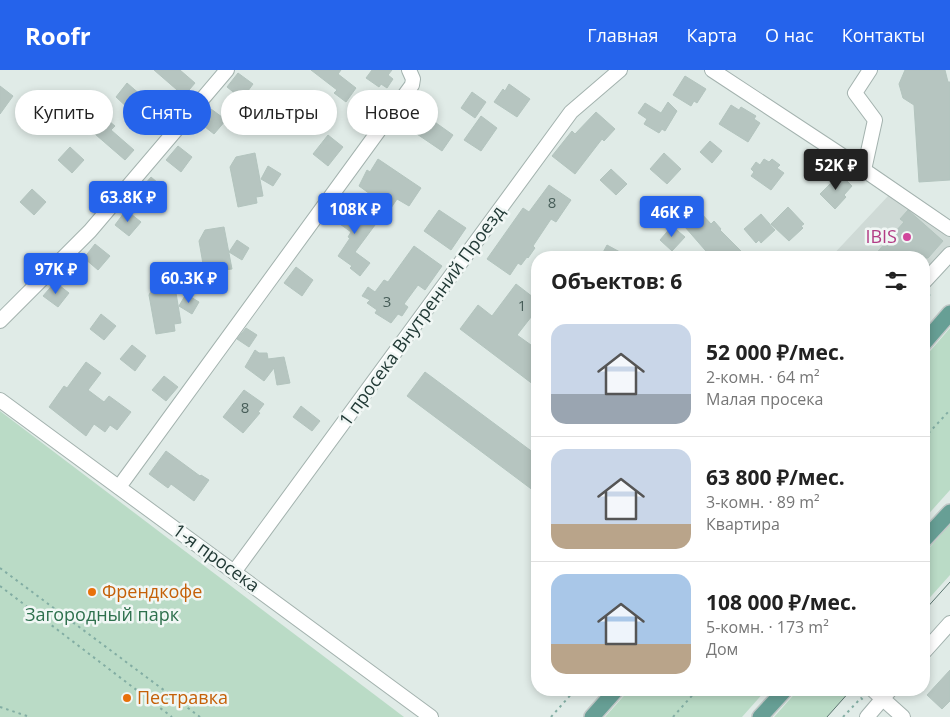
<!DOCTYPE html>
<html lang="ru">
<meta charset="utf-8">
<style>
body{margin:0;font-family:"Open Sans",sans-serif;background:#f2f2f2;color:#222;height:100vh;display:flex;flex-direction:column;font-size:19px;white-space:nowrap}
*{box-sizing:border-box;margin:0}
p{font-size:16px;color:#767676}
.icon{flex:none;width:28px;height:28px;fill:none;stroke:currentColor;stroke-width:2;stroke-linecap:round;stroke-linejoin:round}
.map{position:relative;flex:1;overflow:hidden}
.details{position:absolute;left:531px;top:181px;width:399px;height:445px;display:flex;flex-direction:column;background:#fff;border-radius:20px;box-shadow:0 2px 8px #0003}
.details>*{flex:none}
.hud{position:absolute;left:15px;top:20px;width:441px;height:45px;display:flex;gap:10px}
.price{position:absolute;translate:-50% -42px;padding:0 11px;border-radius:5px;background:#2563eb;color:#fff;font-size:16px;line-height:32px;filter:drop-shadow(0 1px 2px #0008)}
.price::after{content:'';position:absolute;left:50%;top:30px;width:15px;height:11px;margin-left:-8px;background:inherit;clip-path:polygon(0 0,100% 0,50% 100%)}
.price.on{background:#222;color:#fff}
ul{padding:0;list-style:none}
li{display:flex;align-items:center;gap:15px;height:125px;padding:0 20px}
li+li{border-top:1px solid #e0e0e0}
li span{display:grid;place-items:center;flex:none;width:140px;height:100px;border-radius:15px;color:#555}
li>.icon{margin-inline-start:auto}
span .icon{width:60px;height:60px;fill:#fffc;stroke-width:1}
li b{font-size:21px}
h2{display:flex;justify-content:space-between;align-items:center;height:60px;padding:0 20px;font-size:21px}
.chip{padding:0 18px;border-radius:22px;background:#fff;box-shadow:0 2px 8px #0003;font-size:18px;line-height:45px}
.chip.on{background:#2563eb;color:#fff}
header{display:flex;align-items:center;gap:30px;box-sizing:border-box;height:70px;padding:0 25px;background:#2563eb;color:#fff}
header strong{font-size:24px}
nav{display:flex;gap:28px;margin-inline-start:auto;font-size:18px}
.map>svg:first-child{display:block}
.built{fill:#cfdad6}
.green{fill:#badbc6}
.building{fill:#b6c5c0;stroke:#b3c4be}
.lines{fill:none;stroke-linecap:round;stroke-linejoin:round}
.minor-casing{stroke:#a3b2ae;stroke-width:16}
.major-casing{stroke:#c1c8c7;stroke-width:18}
.path{stroke:#82ada3;stroke-width:2;stroke-dasharray:2.5 4;stroke-linecap:butt}
.minor{stroke:#fff;stroke-width:14}
.major{stroke:#679f95;stroke-width:15}
.tram{stroke:#5c7671;stroke-width:1}
.hotel-dot{fill:#d1479c;stroke:#f1f7f5;stroke-width:2}
.food-dot{fill:#e8710a;stroke:#f1f7f5;stroke-width:2}
.labels{text-anchor:middle;stroke-width:5;stroke-linejoin:round;paint-order:stroke}
.number-label{font-size:15px;fill:#475d58}
.hotel-label{font-size:18px;fill:#b23c85;stroke:#f1f7f5;text-anchor:end}
.street-label{font-size:18px;fill:#223a36;stroke:#f1f7f5}
.food-label{font-size:18px;fill:#c56008;stroke:#f1f7f5;text-anchor:start}
.park-label{font-size:18px;fill:#2e704d;stroke:#f1f7f5}
</style>
<header>
<strong>Roofr</strong>
<nav><a>Главная</a><a>Карта</a><a>О нас</a><a>Контакты</a></nav>
</header>
<div class="map">
<svg width="950" height="647" viewBox="0 0 950 647">
<rect width="100%" height="100%" fill="#e0ebe7"/>
<polygon class="built" points="889,125 950,164 950,189 924,218 924,188 830,188"/>
<g class="green">
<polygon points="950,258 950,420 924,449 924,288"/>
<polygon points="0,341 404,647 0,647"/>
<polygon points="950,454 950,505 924,534 924,484"/>
<polygon points="629,620 766,620 742,647 605,647"/>
<polygon points="798,620 851,620 827,647 774,647"/>
</g>
<g class="building">
<polygon points="154,0 180,0 195,13 184,26"/>
<polygon points="311,0 341,0 338,4 356,18 346,32 334,23 337,20"/>
<polygon points="372,0 392,0 388,5 393,9 387,18 381,14 379,17 366,8"/>
<polygon points="905,0 945,0 948,12 950,12 950,110 919,112 914,35 903,28 899,14"/>
<polygon points="238,3 253,14 242,29 227,17"/>
<polygon points="685,6 706,19 697,33 694,31 691,36 673,25"/>
<polygon points="127,13 142,26 130,40 116,27"/>
<polygon points="509,14 530,29 517,47 494,32 503,19 505,21"/>
<polygon points="0,16 13,26 0,44"/>
<polygon points="472,22 486,32 475,48 461,38"/>
<polygon points="668,32 677,41 665,61 662,59 659,63 644,54 647,49 638,43 645,33 661,43"/>
<polygon points="731,35 739,40 741,37 756,46 754,49 760,53 748,72 719,54"/>
<polygon points="211,39 226,50 214,64 200,53"/>
<polygon points="596,42 615,59 604,71 602,69 575,104 552,86 572,61 575,64"/>
<polygon points="422,43 453,65 442,81 411,60"/>
<polygon points="100,44 115,56 111,60 134,80 125,90 88,58"/>
<polygon points="481,46 497,58 481,81 464,70"/>
<polygon points="328,65 343,77 328,96 313,84"/>
<polygon points="710,71 722,81 712,93 700,82"/>
<polygon points="178,76 192,87 181,102 166,90"/>
<polygon points="70,77 84,90 72,103 58,90"/>
<polygon points="255,83 263,126 256,127 257,133 238,137 230,97 236,87"/>
<polygon points="664,83 681,99 667,114 650,99"/>
<polygon points="378,89 421,118 409,136 397,129 391,138 388,137 359,116 367,100 370,102"/>
<polygon points="764,89 769,92 772,89 780,95 777,98 784,103 771,120 751,106 754,102 751,99 756,92 760,95"/>
<polygon points="268,96 281,104 273,116 261,109"/>
<polygon points="611,99 627,114 616,125 600,110"/>
<polygon points="840,104 852,116 844,125 846,127 835,139 820,124"/>
<polygon points="151,107 165,119 154,133 139,121"/>
<polygon points="549,115 571,130 556,152 551,149 533,176 535,178 528,188 527,187 521,195 518,193 510,205 487,189 523,138 529,142"/>
<polygon points="32,119 46,132 34,145 20,132"/>
<polygon points="352,133 378,151 355,182 370,193 360,206 350,198 352,196 338,186 350,168 348,167 351,162 333,149 342,137 347,140"/>
<polygon points="788,137 804,154 801,156 803,158 789,171 771,154"/>
<polygon points="126,140 141,152 129,166 115,155"/>
<polygon points="439,140 466,158 451,180 424,161"/>
<polygon points="908,140 943,171 928,188 872,188 904,152 900,149"/>
<polygon points="701,143 711,154 714,151 721,159 720,160 741,181 734,188 712,188 685,157"/>
<polygon points="761,144 775,160 761,173 759,170 756,173 744,159"/>
<polygon points="672,156 685,167 672,181 660,170"/>
<polygon points="224,157 232,199 224,200 225,207 206,211 199,171 205,160"/>
<polygon points="237,170 249,178 242,190 229,182"/>
<polygon points="95,174 110,186 98,200 84,188"/>
<polygon points="607,175 631,188 600,188"/>
<polygon points="414,176 442,196 425,220 418,215 404,234 408,237 402,246 398,244 391,253 375,243 377,240 367,233 370,230 362,226 368,217 375,222 384,210 388,212"/>
<polygon points="296,197 313,210 302,226 284,213"/>
<polygon points="174,211 181,253 174,254 175,261 156,264 149,225 155,214"/>
<polygon points="55,212 69,223 58,237 43,226"/>
<polygon points="516,214 538,231 532,240 535,242 517,265 538,280 538,318 460,259 478,235 492,246"/>
<polygon points="186,224 199,232 192,244 179,236"/>
<polygon points="101,244 116,256 104,270 90,259"/>
<polygon points="246,258 257,265 249,277 237,269"/>
<polygon points="132,275 146,286 135,301 120,289"/>
<polygon points="255,280 259,283 267,283 268,289 284,287 290,313 277,315 274,298 264,311 245,297"/>
<polygon points="86,292 101,303 88,320 104,332 109,326 131,342 117,360 110,355 105,362 94,354 86,366 49,337 64,316 67,318"/>
<polygon points="425,302 538,386 538,424 407,326"/>
<polygon points="164,306 178,317 166,331 152,320"/>
<polygon points="244,320 264,334 258,342 260,343 243,363 223,347"/>
<polygon points="301,336 320,351 312,361 293,347"/>
<polygon points="166,381 200,406 201,405 209,410 194,431 171,414 168,418 149,404"/>
<circle cx="92" cy="522" r="5.5"/>
<polygon points="950,600 950,631 942,639 927,625"/>
</g>
<g class="lines">
<defs>
<g id="minor">
<polyline points="712,0 864,100 950,159"/>
<polyline points="864,100 875,50 855,23 870,0"/>
<polyline points="924,212 950,184"/>
<polyline points="0,251 90,161 227,0"/>
<polyline points="0,330 431,647"/>
<polyline points="119,417 412,15 413,9 409,0"/>
<polyline points="234,502 571,42 620,0"/>
<polyline points="924,582 950,553"/>
<polyline points="873,620 903,647"/>
<polyline points="867,647 890,620"/>
</g>
<g id="major">
<polyline points="924,273 950,243"/>
<polyline points="924,470 950,442"/>
<polyline points="592,647 616,620"/>
<polyline points="760,647 785,620"/>
</g>
</defs>
<use href="#minor" class="minor-casing"/>
<use href="#major" class="major-casing"/>
<g class="path">
<polyline points="924,231 931,223"/>
<polyline points="924,368 950,340"/>
<polyline points="0,498 200,647"/>
<polyline points="0,516 172,647"/>
<polyline points="0,637 30,647"/>
<polyline points="551,647 575,620"/>
<polyline points="673,647 697,620"/>
<polyline points="843,647 861,628 863,630"/>
</g>
<use href="#minor" class="minor"/>
<use href="#major" class="major"/>
<g class="tram">
<polyline points="924,541 950,512"/>
<polyline points="827,647 851,620"/>
</g>
</g>
<circle class="hotel-dot" cx="907" cy="167" r="5"/>
<g class="food-dot">
<circle cx="92" cy="522" r="5"/>
<circle cx="127" cy="628" r="5"/>
</g>
<g class="labels">
<g class="number-label">
<text x="552" y="138">8</text>
<text x="387" y="237">3</text>
<text x="522" y="241">1</text>
<text x="245" y="343">8</text>
</g>
<g class="hotel-label">
<text x="897" y="173">IBIS</text>
</g>
<g class="street-label">
<text transform="translate(422 246) rotate(-54)" y="6">1 просека Внутренний Проезд</text>
<text transform="translate(216 488) rotate(36)" y="6">1-я просека</text>
</g>
<g class="food-label">
<text x="102" y="528">Френдкофе</text>
<text x="137" y="634">Пестравка</text>
</g>
<g class="park-label">
<text x="102" y="551">Загородный парк</text>
</g>
</g>
</svg>
<b class="price on" style="left:836px;top:121px">52K ₽</b>
<b class="price" style="left:128px;top:153px">63.8K ₽</b>
<b class="price" style="left:355px;top:165px">108K ₽</b>
<b class="price" style="left:672px;top:168px">46K ₽</b>
<b class="price" style="left:56px;top:225px">97K ₽</b>
<b class="price" style="left:189px;top:234px">60.3K ₽</b>
<div class="hud">
<a class="chip">Купить</a>
<a class="chip on">Снять</a>
<a class="chip">Фильтры</a>
<a class="chip">Новое</a>
</div>
<section class="details">
<h2>Объектов: 6<svg class="icon" aria-label="filters" viewBox="0 0 24 24"><path d="M4 7h16M4 17h16"/><circle cx="9" cy="7" r="2"/><circle cx="15" cy="17" r="2"/></svg></h2>
<ul>
<li><span style="background:linear-gradient(#c9d6e8 70%,#9aa5b1 0)"><svg class="icon" aria-label="home" viewBox="0 0 24 24"><path d="M3 11l9-7 9 7M6 9v11h12V9"/></svg></span><div><b>52 000 ₽/мес.</b><p>2-комн. · 64 m²</p><p>Малая просека</p></div></li>
<li><span style="background:linear-gradient(#c9d6e8 75%,#b9a48a 0)"><svg class="icon" aria-label="home" viewBox="0 0 24 24"><path d="M3 11l9-7 9 7M6 9v11h12V9"/></svg></span><div><b>63 800 ₽/мес.</b><p>3-комн. · 89 m²</p><p>Квартира</p></div></li>
<li><span style="background:linear-gradient(#a9c7e8 70%,#b9a48a 0)"><svg class="icon" aria-label="home" viewBox="0 0 24 24"><path d="M3 11l9-7 9 7M6 9v11h12V9"/></svg></span><div><b>108 000 ₽/мес.</b><p>5-комн. · 173 m²</p><p>Дом</p></div></li>
</ul>
</section>
</div>
